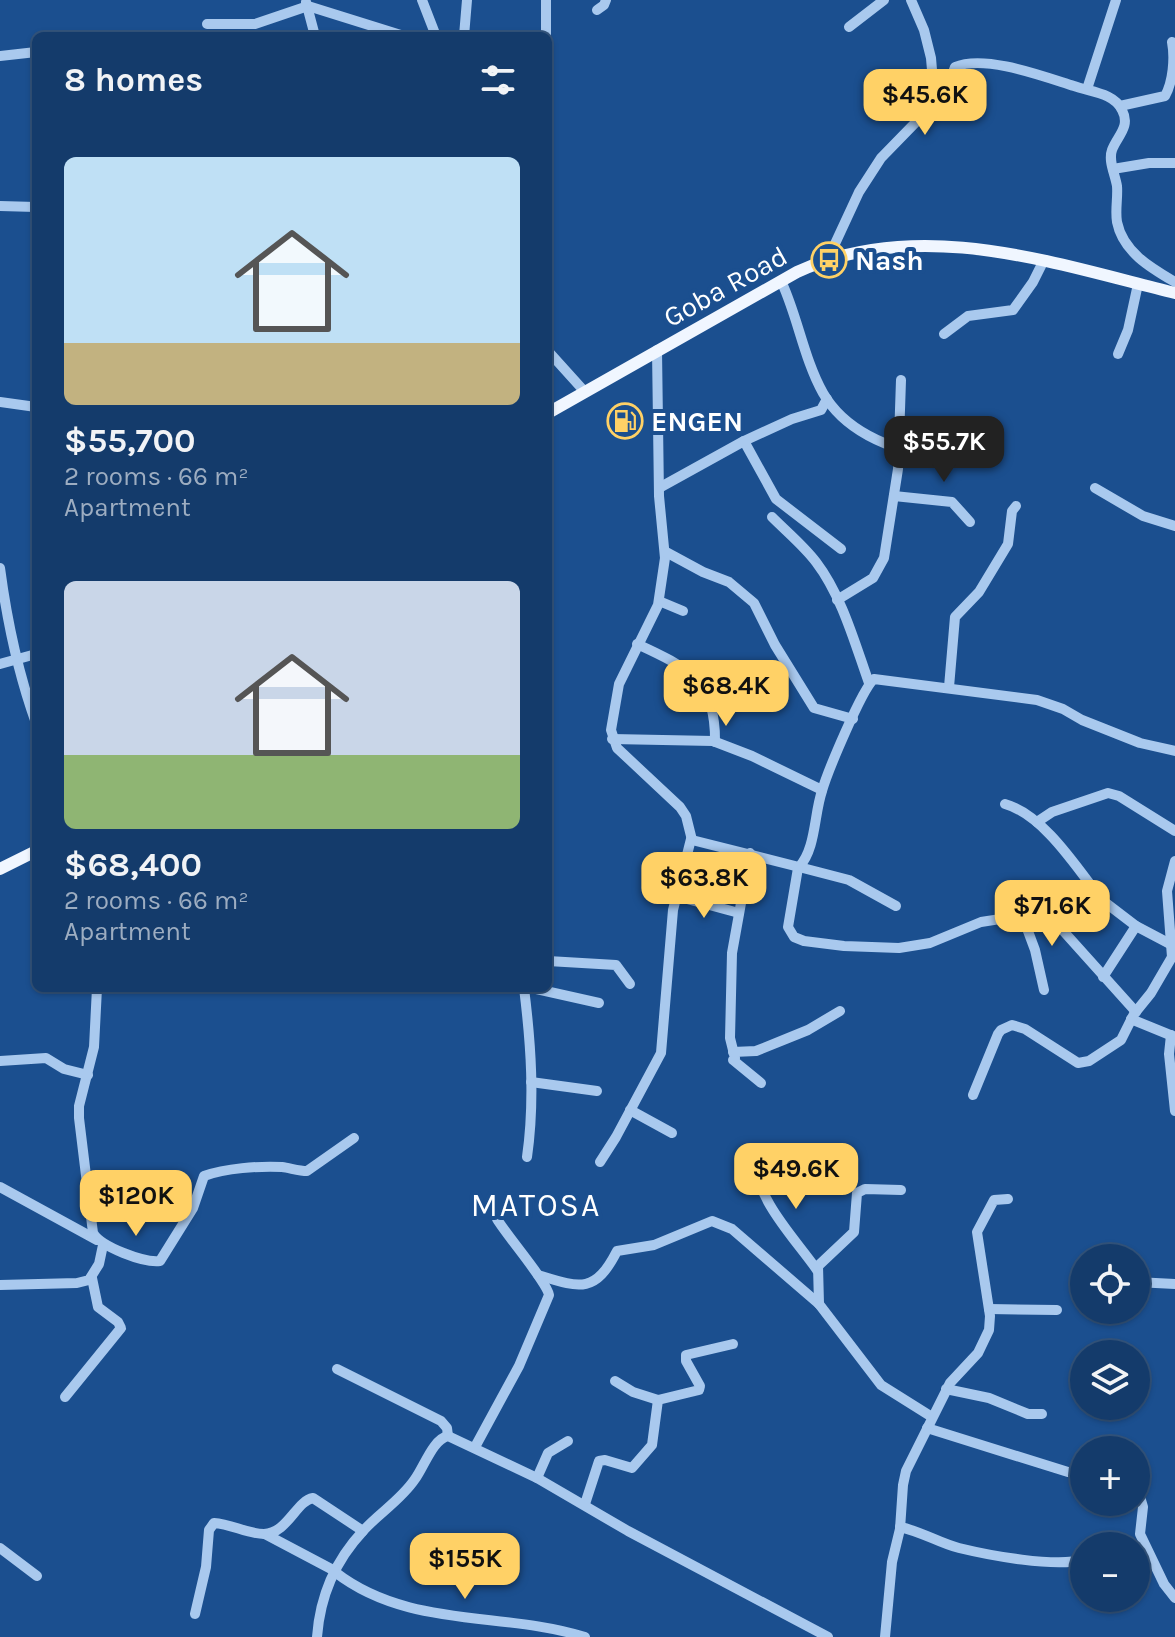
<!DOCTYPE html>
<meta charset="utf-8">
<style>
body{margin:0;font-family:Karla,sans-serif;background:#1d4271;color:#f1f3f6;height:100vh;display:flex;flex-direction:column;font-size:30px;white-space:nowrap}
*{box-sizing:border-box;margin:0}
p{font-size:26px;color:#9dadc1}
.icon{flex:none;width:44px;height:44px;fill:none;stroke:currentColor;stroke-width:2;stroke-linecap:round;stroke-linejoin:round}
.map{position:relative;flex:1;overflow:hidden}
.panel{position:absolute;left:32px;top:32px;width:520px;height:960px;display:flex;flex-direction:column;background:#143b6b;border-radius:12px;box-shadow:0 2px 6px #0004,0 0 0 2px #33557e}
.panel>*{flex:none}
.fabs{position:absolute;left:1070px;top:1244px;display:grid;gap:16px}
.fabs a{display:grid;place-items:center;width:80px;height:80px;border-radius:50%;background:#143b6b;box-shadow:0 2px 6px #0004,0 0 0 2px #33557e;font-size:40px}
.price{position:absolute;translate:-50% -68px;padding:0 18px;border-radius:16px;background:#ffd166;color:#111;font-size:26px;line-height:52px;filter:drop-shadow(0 2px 4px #0008)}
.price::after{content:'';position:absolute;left:50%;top:48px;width:24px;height:18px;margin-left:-12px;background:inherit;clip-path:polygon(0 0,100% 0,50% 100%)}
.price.active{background:#222;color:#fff}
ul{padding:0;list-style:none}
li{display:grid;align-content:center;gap:16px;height:424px;padding:0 32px}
li span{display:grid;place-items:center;height:248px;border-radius:12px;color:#555}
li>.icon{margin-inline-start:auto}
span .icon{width:144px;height:144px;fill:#fffc;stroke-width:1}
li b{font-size:34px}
h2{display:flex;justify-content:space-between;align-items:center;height:96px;padding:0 32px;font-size:34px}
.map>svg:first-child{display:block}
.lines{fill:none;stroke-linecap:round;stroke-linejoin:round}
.minor{stroke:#a9c9ee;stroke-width:10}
.major{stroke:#f0f6ff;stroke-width:12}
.labels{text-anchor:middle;stroke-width:8;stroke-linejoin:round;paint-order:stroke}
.poi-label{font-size:28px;font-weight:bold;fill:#fff;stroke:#1b4f8f;text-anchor:start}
.street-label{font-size:28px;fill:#fff;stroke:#1b4f8f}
.quarter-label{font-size:32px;letter-spacing:2px;fill:#fff;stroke:#1b4f8f}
</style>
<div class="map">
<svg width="1175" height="1637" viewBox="0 0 1175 1637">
<rect width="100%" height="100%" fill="#1b4f8f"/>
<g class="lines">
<g class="minor">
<polyline points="422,0 436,36"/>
<polyline points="546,0 546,36"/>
<polyline points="306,2 315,36"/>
<polyline points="597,10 604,5 606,0"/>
<polyline points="207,24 255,24 308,6 404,36"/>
<polyline points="849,27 884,0"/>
<polyline points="464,36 467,0"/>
<polyline points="0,56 36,52"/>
<polyline points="1087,89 1116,0"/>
<path d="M932,99L949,84L955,67C985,54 1045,77 1074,86C1091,92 1114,93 1122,110C1131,127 1117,136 1112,150C1108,161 1115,174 1117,186C1118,198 1115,210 1117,222C1123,252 1151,268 1175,282"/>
<path d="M1120,106L1165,96C1173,82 1175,58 1172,42"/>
<polyline points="1113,169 1149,163 1175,163"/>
<polyline points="0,206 36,207"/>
<polyline points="827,261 859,192 881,158 917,121 934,94 931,58 924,30 911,0"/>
<path d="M782,283C798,318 804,359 823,393C847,435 899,452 944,459"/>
<polyline points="944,334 968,316 1013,310 1033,282 1043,262"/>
<path d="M657,350L659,496L665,558L658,605L619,684L611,730L617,748L680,807L686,816L692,840L799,867C816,849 814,814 822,791C827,773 862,689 874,679L1037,700L1063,709L1082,720L1140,743L1175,751"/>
<polyline points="548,351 585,392"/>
<polyline points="1118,354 1128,330 1138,284"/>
<polyline points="0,402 36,407"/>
<polyline points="744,441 776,499 841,549"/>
<polyline points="659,488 744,441 792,419 821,410 827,399"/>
<polyline points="1095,488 1143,516 1175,526"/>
<polyline points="894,496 952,502 970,522"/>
<path d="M772,517C787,532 804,546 816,562C842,596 855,644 869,683"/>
<polyline points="666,552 703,572 729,582 754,603 775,645 814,708 853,719"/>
<path d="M0,568C7,621 18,673 36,723"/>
<polyline points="837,600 873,578 884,558 898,469 901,380"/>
<polyline points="659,601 683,611"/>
<path d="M637,644C687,667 716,681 715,742"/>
<polyline points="0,664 36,654"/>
<polyline points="949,687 955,617 979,592 1008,544 1012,511 1016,506"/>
<polyline points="612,739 713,741 752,756 822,790"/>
<path d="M1005,804C1044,815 1077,868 1102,900L1136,926L1172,945"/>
<polyline points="1037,822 1052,812 1108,793 1119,796 1175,831"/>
<polyline points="750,853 732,953 730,1038 735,1058 733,1060 761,1083"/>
<polyline points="799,867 849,880 896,906"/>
<polyline points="798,868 788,927 794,937 804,941 844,946 899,948 930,943 981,922 1039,913 1057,924 1136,1012"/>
<polyline points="676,896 739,913"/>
<polyline points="1022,915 1035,950 1044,990"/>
<polyline points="548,961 616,965 630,984"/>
<polyline points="1103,977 1136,926"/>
<path d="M97,988L94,1047L79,1106V1118L93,1233C101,1247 144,1263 160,1261L193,1208L204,1176C226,1168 258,1166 282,1167C290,1168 299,1171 307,1171L354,1138"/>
<path d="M524,988C531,1044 535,1101 527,1157"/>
<polyline points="532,988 599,1003"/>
<polyline points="1131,1019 1175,1037"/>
<polyline points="1171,1035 1169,1054 1175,1111"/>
<polyline points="733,1052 756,1051 808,1030 840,1011"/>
<polyline points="0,1061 46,1058 64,1069 88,1075"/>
<polyline points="531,1082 597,1091"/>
<polyline points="973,1095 998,1034 1001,1030 1012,1025 1025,1029 1078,1063 1089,1061 1121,1040 1134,1014 1151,993 1172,957 1167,891 1175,861"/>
<polyline points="630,1110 672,1133"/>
<path d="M754,1159C758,1202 793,1236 817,1270"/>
<polyline points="600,1162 616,1137 661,1053 673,910 691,839"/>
<polyline points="0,1187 97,1240"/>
<path d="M538,1275C580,1288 595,1294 617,1251L654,1245L712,1221L732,1229L819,1304L881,1385L932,1417"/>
<polyline points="1136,1282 1175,1284"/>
<polyline points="0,1285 77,1283 89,1280 99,1264 103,1245"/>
<polyline points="819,1304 818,1266 854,1232 857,1193 865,1189 901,1190"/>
<polyline points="989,1309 1057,1310"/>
<polyline points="337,1369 441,1421 447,1428 448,1436"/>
<polyline points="615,1381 633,1392 658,1400"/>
<polyline points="946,1389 989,1398 1028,1414 1042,1414"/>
<polyline points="65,1397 121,1328 118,1322 98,1307 92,1278"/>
<polyline points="927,1428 1068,1472"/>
<path d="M475,1447L519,1366L549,1295C547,1282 507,1236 497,1219"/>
<polyline points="537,1478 548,1453 568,1441"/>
<polyline points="1136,1483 1143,1507 1140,1534 1164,1584 1175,1598"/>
<polyline points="585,1504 599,1461 605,1460 632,1468 652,1445 658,1400 699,1390 700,1386 686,1361 686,1355 733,1344"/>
<path d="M900,1527C923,1532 939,1543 959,1548C992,1556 1052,1567 1084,1560"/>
<polyline points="265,1534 335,1571"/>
<polyline points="0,1548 37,1576"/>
<polyline points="1136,1558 1143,1557 1148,1553"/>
<path d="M335,1572C408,1629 502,1611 585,1637"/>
<path d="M195,1614L206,1567L209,1530L214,1523C231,1524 248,1534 264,1534C288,1533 296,1501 313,1498L363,1531"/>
<path d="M317,1637C320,1596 334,1562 363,1531C379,1513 401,1500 415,1479C424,1467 433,1439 448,1436L537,1478L628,1531L828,1637"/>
<polyline points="885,1637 892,1562 900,1529 903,1485 906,1471 950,1383 978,1353 989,1330 990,1316 977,1232 994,1200 1008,1199"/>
</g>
<g class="major">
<path d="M548,413L797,272C919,216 1053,263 1175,293"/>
<polyline points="0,869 36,851"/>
</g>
</g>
<defs>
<symbol id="bus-ring" viewBox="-11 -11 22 22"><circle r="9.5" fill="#1b4f8f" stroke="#ffd166" stroke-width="1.5"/><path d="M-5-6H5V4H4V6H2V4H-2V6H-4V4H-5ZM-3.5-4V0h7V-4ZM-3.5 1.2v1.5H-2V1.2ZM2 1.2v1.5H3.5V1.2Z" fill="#ffd166"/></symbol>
<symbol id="fuel-ring" viewBox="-11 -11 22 22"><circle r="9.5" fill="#1b4f8f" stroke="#ffd166" stroke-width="1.5"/><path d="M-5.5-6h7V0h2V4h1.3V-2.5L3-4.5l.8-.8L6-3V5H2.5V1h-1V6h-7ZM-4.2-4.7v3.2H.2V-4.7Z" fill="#ffd166"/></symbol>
</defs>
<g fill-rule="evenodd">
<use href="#bus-ring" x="809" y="240" width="40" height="40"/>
<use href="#fuel-ring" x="605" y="401" width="40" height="40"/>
</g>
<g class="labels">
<g class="poi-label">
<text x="855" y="270">Nash</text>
<text x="651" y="431">ENGEN</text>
</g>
<g class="street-label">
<text transform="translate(725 286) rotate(-29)" y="10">Goba Road</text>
</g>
<g class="quarter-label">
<text x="536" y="1216">MATOSA</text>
</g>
</g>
</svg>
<div class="fabs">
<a><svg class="icon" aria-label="locate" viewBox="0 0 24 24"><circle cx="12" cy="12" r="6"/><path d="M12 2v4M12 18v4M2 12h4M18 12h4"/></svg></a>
<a><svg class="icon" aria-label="layers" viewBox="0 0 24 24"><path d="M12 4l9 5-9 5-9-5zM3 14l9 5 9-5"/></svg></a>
<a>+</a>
<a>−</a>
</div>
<b class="price" style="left:925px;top:137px">$45.6K</b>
<b class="price active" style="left:944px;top:484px">$55.7K</b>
<b class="price" style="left:726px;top:728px">$68.4K</b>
<b class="price" style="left:704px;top:920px">$63.8K</b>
<b class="price" style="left:1052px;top:948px">$71.6K</b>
<b class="price" style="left:796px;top:1211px">$49.6K</b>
<b class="price" style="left:136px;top:1238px">$120K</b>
<b class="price" style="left:465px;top:1601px">$155K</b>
<section class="panel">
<h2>8 homes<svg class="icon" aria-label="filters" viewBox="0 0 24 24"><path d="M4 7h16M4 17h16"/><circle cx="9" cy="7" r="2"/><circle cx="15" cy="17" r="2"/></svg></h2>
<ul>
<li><span style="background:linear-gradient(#bfe0f5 75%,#c2b280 0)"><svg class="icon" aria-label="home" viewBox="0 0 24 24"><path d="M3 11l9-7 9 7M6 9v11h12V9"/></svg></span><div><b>$55,700</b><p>2 rooms · 66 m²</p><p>Apartment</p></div></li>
<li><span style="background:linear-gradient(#c9d6e8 70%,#8fb573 0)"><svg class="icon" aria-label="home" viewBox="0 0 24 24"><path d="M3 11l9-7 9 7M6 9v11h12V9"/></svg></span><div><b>$68,400</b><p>2 rooms · 66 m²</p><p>Apartment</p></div></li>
</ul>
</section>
</div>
